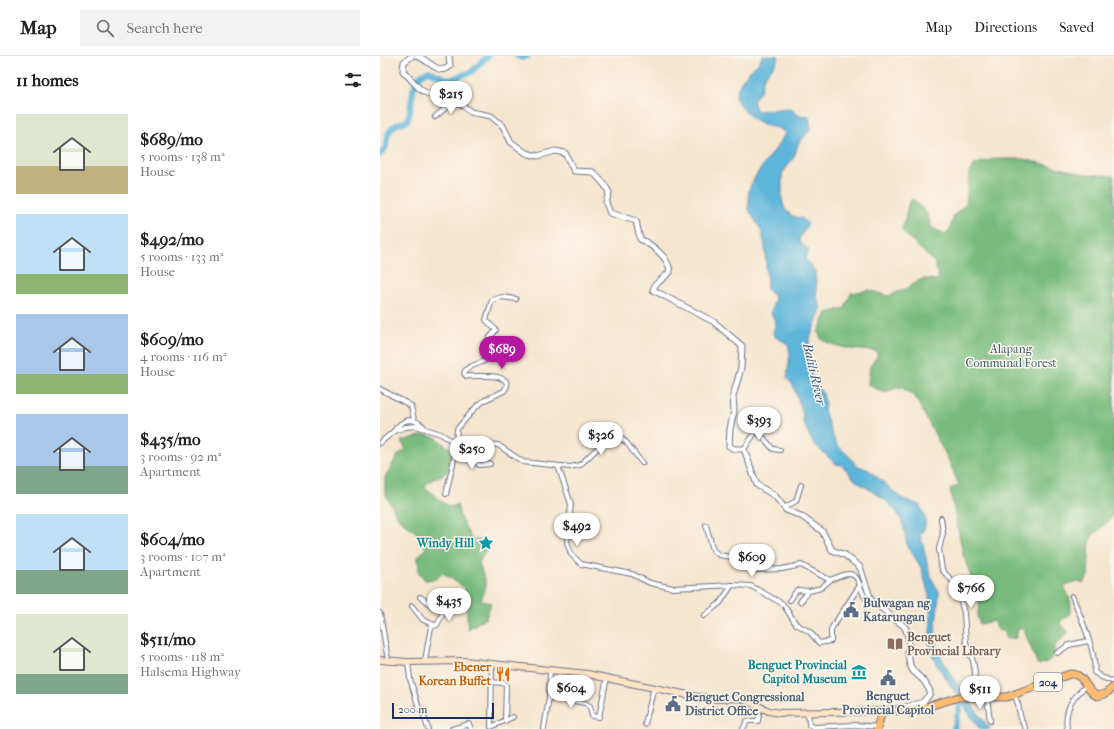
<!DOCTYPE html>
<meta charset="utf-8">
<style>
body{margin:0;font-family:"IM FELL French Canon",serif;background:#f2f2f2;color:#222;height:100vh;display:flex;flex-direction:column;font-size:15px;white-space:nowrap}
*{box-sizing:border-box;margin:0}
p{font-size:13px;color:#767676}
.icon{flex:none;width:22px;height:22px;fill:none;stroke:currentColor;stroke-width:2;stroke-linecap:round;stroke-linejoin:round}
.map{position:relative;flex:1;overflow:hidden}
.sheet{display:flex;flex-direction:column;background:#fff;width:380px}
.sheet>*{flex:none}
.scale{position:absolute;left:12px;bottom:10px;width:102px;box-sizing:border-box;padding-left:4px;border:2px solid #1b2f5e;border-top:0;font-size:11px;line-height:14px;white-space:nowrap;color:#1b2f5e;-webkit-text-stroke:3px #fbf7ec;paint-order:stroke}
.price{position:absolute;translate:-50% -34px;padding:0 9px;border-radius:14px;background:#fff;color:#222;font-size:13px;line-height:26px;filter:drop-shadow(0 1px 2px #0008)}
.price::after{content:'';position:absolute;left:50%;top:24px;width:12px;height:9px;margin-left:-6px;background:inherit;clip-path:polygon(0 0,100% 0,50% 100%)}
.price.on{background:#b5179e;color:#fff}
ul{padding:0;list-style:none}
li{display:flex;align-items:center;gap:12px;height:100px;padding:0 16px}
li span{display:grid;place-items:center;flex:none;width:112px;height:80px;border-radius:0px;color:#555}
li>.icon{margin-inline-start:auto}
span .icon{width:48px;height:48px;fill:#fffc;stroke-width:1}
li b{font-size:17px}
h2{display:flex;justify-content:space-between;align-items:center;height:48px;padding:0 16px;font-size:17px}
header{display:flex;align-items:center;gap:24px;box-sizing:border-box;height:56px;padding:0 20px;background:#fff;border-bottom:1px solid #e0e0e0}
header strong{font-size:19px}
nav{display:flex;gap:22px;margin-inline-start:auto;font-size:14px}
.search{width:280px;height:36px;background:#f2f2f2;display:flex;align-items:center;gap:10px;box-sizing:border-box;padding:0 14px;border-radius:0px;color:#767676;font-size:15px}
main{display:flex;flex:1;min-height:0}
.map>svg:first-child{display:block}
.forest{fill:#78bb7d;stroke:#4a756e}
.water{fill:#5db5da;stroke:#3c729c}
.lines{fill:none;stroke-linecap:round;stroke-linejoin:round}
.river{stroke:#5db5da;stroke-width:6}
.minor-casing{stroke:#686f86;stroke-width:6}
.tertiary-casing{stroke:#686f86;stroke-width:7}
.secondary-casing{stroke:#686f86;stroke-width:8}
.trunk-casing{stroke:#686f86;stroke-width:9}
.minor{stroke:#fff;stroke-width:4}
.tertiary{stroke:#fff;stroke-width:5}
.secondary{stroke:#ffe4c6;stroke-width:6}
.trunk{stroke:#ffbb71;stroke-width:7}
.labels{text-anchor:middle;stroke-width:3;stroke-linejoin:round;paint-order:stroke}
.shield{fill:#fbf7ec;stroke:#5e6b89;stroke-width:1}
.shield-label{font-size:11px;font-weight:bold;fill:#1b2f5e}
.park-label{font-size:12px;fill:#3a5a6b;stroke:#fbf7ec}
.culture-label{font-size:12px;font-weight:bold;fill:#0d838f;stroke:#fbf7ec;text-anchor:end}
.service-label{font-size:12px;font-weight:bold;fill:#4e5e75;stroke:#fbf7ec;text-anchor:start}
.education-label{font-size:12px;font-weight:bold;fill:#785e54;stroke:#fbf7ec;text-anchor:start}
.food-label{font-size:12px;font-weight:bold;fill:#c56008;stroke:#fbf7ec;text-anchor:end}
.water-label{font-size:13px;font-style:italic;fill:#2f5783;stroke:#fbf7ec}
</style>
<header>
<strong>Map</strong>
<div class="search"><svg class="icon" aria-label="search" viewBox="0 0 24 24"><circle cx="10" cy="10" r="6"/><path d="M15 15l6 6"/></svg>Search here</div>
<nav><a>Map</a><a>Directions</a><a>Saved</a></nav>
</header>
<main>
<section class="sheet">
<h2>11 homes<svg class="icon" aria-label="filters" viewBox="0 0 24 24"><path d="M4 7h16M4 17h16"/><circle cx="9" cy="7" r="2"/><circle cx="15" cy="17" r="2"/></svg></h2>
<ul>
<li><span style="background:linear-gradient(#dfe7d0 65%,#c2b280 0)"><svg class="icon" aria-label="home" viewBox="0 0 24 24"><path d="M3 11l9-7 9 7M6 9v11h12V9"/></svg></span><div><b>$689/mo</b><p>5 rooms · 138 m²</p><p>House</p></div></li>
<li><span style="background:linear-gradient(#bfe0f5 75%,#8fb573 0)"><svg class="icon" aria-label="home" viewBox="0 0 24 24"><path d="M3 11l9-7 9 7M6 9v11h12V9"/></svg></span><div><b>$492/mo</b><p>5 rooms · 133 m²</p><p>House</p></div></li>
<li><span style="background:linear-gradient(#a9c7e8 75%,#8fb573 0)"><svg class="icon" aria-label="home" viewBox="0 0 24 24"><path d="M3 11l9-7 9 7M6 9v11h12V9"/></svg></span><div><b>$609/mo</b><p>4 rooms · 116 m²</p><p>House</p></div></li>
<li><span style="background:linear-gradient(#a9c7e8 65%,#7fa58c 0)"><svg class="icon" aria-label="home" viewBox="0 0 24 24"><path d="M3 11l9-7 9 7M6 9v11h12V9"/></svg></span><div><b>$435/mo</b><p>3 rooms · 92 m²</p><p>Apartment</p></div></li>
<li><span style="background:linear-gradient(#bfe0f5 70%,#7fa58c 0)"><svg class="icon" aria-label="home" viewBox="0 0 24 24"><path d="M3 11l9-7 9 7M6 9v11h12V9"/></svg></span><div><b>$604/mo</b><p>3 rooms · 107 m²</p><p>Apartment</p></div></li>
<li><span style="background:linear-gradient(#dfe7d0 75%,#7fa58c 0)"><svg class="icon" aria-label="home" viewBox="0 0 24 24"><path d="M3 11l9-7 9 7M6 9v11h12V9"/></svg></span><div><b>$511/mo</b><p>5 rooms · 118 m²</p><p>Halsema Highway</p></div></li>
</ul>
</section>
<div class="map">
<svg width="734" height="673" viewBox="0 0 734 673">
<rect width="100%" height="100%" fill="#fbf7ec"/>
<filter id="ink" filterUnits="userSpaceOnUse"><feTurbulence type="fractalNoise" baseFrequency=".025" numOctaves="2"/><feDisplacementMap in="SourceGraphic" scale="8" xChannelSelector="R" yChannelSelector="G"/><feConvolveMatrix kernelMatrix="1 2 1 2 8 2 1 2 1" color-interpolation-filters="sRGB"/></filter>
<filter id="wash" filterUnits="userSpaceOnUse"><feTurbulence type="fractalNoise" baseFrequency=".012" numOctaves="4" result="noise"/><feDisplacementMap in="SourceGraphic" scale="16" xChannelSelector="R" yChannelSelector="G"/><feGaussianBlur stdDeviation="0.9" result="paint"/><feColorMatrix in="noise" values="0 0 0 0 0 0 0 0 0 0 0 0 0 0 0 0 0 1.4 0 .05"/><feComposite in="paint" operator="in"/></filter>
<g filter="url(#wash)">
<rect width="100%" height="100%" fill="#f6e5cf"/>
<g class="forest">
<path d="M614,103H643L705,118L734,120V453L731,463L712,480L710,484L708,520L704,527C696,526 690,525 684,531C690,540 697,560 682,563L680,567L688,576L674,591L675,599L667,606L658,609L643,572L638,573L636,582L626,583L623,575L618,574L613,565L600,568L597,560L600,548L583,498L570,433L579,429L568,403L534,339L520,331L504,336L488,329L490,310L497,301V295C476,294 461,293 442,284L438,276L447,257L465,252L471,237L489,234L508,240L525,233L542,223L559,224L555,207L522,175L529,146L533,143L546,156L552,172L565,178L569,176L574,159L586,148L589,119L595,108Z"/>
<path d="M45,379L55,381L71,393C74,426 59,413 44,431C55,437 60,448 72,451L77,448L80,461L92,484H100L106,495L99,506L106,529L101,544L111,547L106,562L88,573L85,532L63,517L56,523L45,524L39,517L38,501L46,492L38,478L18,462L5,437V421L18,399L26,393L21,385Z"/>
</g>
<path class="water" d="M382,0H399C394,14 387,14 383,24C382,26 382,30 381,33C376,44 370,41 377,55L410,52L418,59L429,60L431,73L418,88L414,101L402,118V144L405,153L412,160L423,163L428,168L419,183L420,187L429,194L425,202L435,215L437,241L441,253L431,279L427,295L432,325L443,338L445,347L444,354L452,379L457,389L471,402L476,409L489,414L521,442L539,449L543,455L545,463V471L540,479C547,498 546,518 559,535C559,550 555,566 555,581C556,606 595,652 610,673H600L596,668L557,609L552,598L549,586L551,565L549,539L541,511L527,489L523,468L516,455L505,444L475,424L462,409L456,408L433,387L423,366L422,354L413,329L407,322L410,297L408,288L394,280L393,276L396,267L391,257L395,241L387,234L385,189L381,174L368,152C370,146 368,139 369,134C376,113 396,97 405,77C399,71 396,72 389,70C374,66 363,55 355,42C357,34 360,26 366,19C372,12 380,8 382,0Z"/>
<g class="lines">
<g class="river">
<polyline points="137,0 142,2 147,0"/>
<path d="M0,99L6,91C6,75 12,69 27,65C35,47 27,23 49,15L69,24L91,16L108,0"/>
<polyline points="574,673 580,650 584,645"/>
</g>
</g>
</g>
<g filter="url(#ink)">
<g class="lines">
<defs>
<g id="minor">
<polyline points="55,61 75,44"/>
<polyline points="0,333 28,348 31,350 34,364"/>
<polyline points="377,374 393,393 400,394"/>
<path d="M14,375C22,363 33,360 44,371"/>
<path d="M76,385L77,373L96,351L105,344L124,335L127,330L126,325C116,317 98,321 86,320L84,317C88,306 110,310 109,295C109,292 107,288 107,285L116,274L106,264L112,244L122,241L136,243"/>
<polyline points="0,387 14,375 26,371 36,370 61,378 72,385 118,389 143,406 190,411 200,409 228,382 238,380 246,386 262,407"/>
<polyline points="364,393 377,374 385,367"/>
<polyline points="75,396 91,400 99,409 110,408"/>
<polyline points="178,410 191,448 187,486 191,498 201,508 252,518 270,527 293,532 355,529 371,530 403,548 416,568 430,576 439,587 451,585 451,574 453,570 480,529"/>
<polyline points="66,438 75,399 72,385"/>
<polyline points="404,452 416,445 421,429"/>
<polyline points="561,462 563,477 559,493 562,514 577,530 584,557 586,587 593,605 595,616 594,630 600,640"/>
<path d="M326,469L333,494L339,499L358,502L376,514L402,513L421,509L450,524C456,522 461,519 468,518C483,517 478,543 491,544"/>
<path d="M692,540C699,556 718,600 714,616L721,621L734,626"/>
<polyline points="40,541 63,557 57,569 51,571 45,604"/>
<polyline points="410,544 417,534 429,535"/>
<polyline points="420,546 429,535 441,532 450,524"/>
<polyline points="32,550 43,564 55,569"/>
<polyline points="0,557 8,604"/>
<polyline points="324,560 340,547 352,529"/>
<polyline points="677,597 689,589 708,585"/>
<polyline points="28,606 30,623 38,649 39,653 43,656 48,673"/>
<polyline points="112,608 111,671 133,661"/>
<polyline points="111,626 123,627 126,629 125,665"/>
<path d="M634,639C642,652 636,658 646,673"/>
<polyline points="169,641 205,647 210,650 212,660 219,661 227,621"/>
<polyline points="607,641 610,665"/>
<polyline points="428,656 429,669 434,671 475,669 498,671"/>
<polyline points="265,668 274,631"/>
<polyline points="72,673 89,668 91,673"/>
<polyline points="164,673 169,641 170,614"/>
<polyline points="363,673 367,665 378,665 380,651"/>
<path d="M687,673C684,653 692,642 707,629"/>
</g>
<g id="tertiary">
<path d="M32,0L24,6L23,15L41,34L48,38L67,41L77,45L91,56L111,60L123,70L131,86L146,97L158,100L175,95L185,97L194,115L213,116L224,128L229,136L226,147L230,157L256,165L260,183C272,189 289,201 290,216L275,229L273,234L334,266L362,290L361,312L353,340L354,355L350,373L349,390L354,393H364L377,429L395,440L406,454L421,460L442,475L452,494L465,499L480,511L491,544L525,571L529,584L528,598L530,609L533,615L544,625L550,635L549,639L543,646L519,653"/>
<path d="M37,0C48,3 59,21 70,10L69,0"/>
</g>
<polyline id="secondary" points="0,604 28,606 84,605 207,618 318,641 337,643 360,642 389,655 399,657 502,655"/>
<path id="trunk" d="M497,673L502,655L539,653L579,641H627L690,618C705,617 705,635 717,640L725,638L734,631"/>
</defs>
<use href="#minor" class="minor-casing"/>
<use href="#tertiary" class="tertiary-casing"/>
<use href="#secondary" class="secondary-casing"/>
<use href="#trunk" class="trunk-casing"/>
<use href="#minor" class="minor"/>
<use href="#tertiary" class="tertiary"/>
<use href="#secondary" class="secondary"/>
<use href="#trunk" class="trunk"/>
</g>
</g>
<defs>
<symbol id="sight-bare" viewBox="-9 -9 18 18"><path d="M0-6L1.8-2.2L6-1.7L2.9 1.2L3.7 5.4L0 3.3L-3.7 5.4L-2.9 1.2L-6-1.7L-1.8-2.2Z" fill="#0f9aa8" stroke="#fbf7ec" stroke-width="2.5" paint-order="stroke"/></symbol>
<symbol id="civic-bare" viewBox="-9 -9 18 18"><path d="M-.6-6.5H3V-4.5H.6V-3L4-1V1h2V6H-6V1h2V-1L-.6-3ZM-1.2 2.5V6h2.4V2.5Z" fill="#5c6f8a" stroke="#fbf7ec" stroke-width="2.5" paint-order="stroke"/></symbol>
<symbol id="library-bare" viewBox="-9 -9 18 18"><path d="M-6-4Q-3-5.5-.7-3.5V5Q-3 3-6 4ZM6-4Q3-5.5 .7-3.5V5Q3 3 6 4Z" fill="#8d6e63" stroke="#fbf7ec" stroke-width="2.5" paint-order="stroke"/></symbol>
<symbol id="museum-bare" viewBox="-9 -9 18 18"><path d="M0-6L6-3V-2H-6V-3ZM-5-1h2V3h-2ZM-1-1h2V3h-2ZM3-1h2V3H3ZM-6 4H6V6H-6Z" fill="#0f9aa8" stroke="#fbf7ec" stroke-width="2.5" paint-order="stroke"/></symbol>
<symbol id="restaurant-bare" viewBox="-9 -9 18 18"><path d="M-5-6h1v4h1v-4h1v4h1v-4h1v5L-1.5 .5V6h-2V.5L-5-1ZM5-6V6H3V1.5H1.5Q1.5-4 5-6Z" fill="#e8710a" stroke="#fbf7ec" stroke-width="2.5" paint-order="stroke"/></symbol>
</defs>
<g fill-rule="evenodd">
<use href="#sight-bare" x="95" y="476" width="22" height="22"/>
<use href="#civic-bare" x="460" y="543" width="22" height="22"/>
<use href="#library-bare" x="504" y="577" width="22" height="22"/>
<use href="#museum-bare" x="468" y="605" width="22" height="22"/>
<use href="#restaurant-bare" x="112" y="607" width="22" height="22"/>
<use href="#civic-bare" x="497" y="611" width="22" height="22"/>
<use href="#civic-bare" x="282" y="637" width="22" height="22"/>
</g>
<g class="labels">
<rect class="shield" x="654" y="617" width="28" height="18" rx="3"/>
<g class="shield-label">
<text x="668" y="630">204</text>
</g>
<g class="park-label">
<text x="631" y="297">Alapang<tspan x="631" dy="14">Communal Forest</tspan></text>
</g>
<g class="culture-label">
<text x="94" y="491">Windy Hill</text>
<text x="467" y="613">Benguet Provincial<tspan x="467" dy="14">Capitol Museum</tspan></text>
</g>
<g class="service-label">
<text x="483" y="551">Bulwagan ng<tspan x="483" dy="14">Katarungan</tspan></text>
<text x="508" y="644" text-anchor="middle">Benguet<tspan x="508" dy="14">Provincial Capitol</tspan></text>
<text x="305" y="645">Benguet Congressional<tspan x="305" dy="14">District Office</tspan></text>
</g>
<g class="education-label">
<text x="527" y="585">Benguet<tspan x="527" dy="14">Provincial Library</tspan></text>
</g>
<g class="food-label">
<text x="111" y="615">Ebener<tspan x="111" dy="14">Korean Buffet</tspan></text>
</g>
<g class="water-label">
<text transform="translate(435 318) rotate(77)" y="5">Balili River</text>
</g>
</g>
</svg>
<div class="scale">200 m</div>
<b class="price" style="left:71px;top:59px">$215</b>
<b class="price on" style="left:122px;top:314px">$689</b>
<b class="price" style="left:379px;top:385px">$393</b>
<b class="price" style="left:221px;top:400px">$326</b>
<b class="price" style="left:92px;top:414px">$250</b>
<b class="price" style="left:197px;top:491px">$492</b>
<b class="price" style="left:372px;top:522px">$609</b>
<b class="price" style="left:591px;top:553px">$766</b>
<b class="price" style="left:69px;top:566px">$435</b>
<b class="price" style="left:191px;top:653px">$604</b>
<b class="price" style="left:600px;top:654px">$511</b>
</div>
</main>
